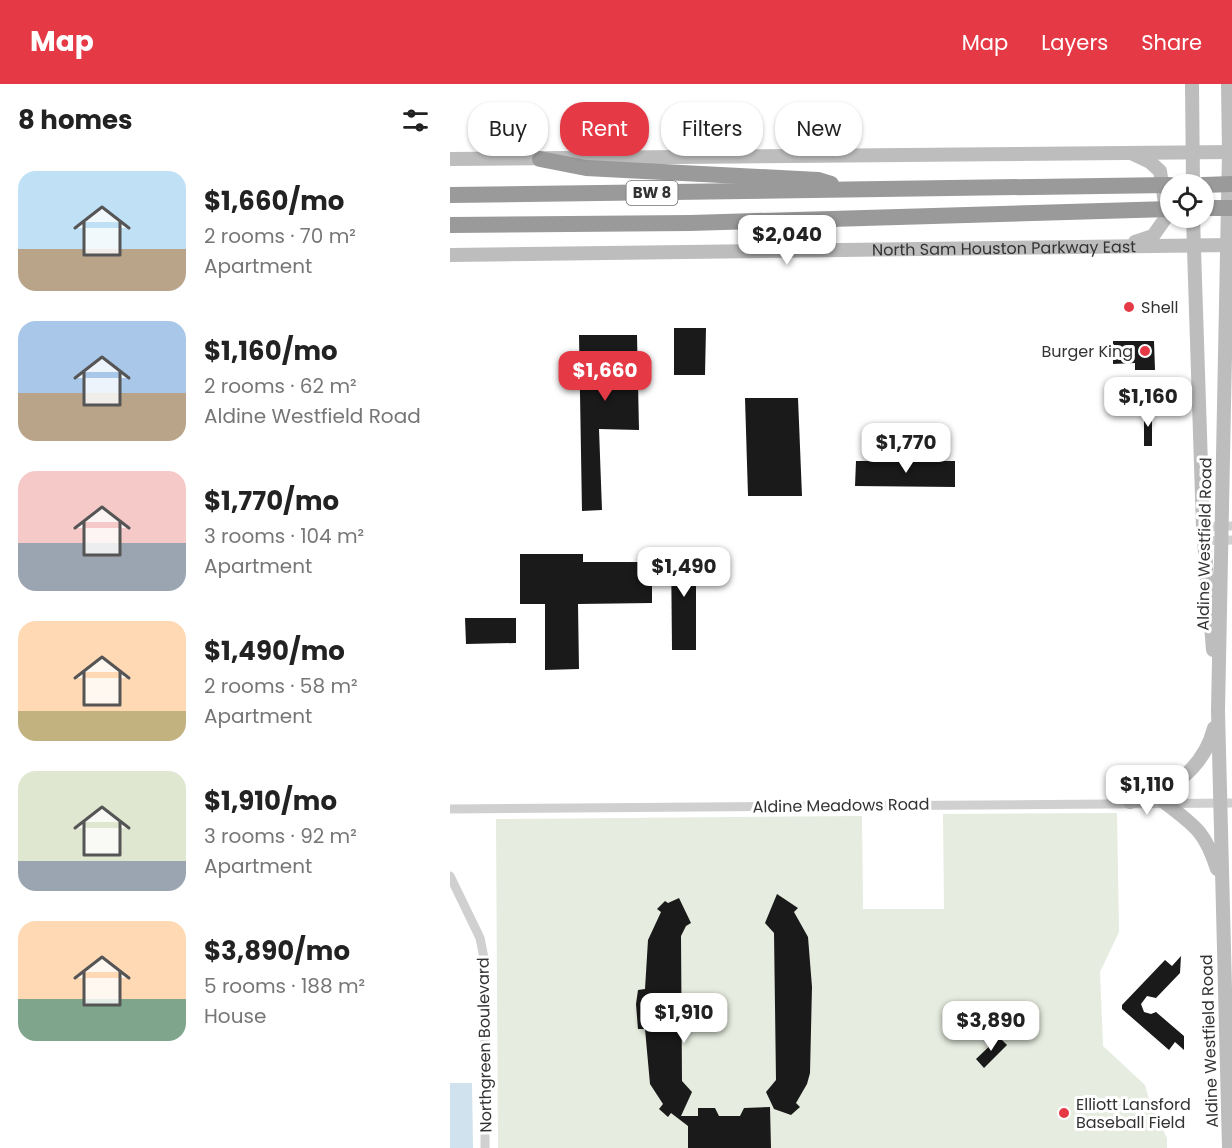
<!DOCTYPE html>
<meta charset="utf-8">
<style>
body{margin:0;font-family:Poppins,sans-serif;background:#f2f2f2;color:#222;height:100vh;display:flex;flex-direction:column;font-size:22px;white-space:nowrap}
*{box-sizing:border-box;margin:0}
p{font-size:20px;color:#767676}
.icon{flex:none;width:33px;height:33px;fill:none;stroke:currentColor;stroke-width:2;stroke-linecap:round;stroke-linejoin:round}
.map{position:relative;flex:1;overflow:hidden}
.drawer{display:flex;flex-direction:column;background:#fff;width:450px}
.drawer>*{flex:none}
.banner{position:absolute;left:18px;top:18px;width:570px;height:54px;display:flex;gap:12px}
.buttons{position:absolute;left:710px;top:90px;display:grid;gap:12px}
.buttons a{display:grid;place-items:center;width:54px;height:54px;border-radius:50%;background:#fff;box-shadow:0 2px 4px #0004;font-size:30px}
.price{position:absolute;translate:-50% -51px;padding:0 14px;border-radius:12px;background:#fff;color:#222;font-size:20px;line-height:39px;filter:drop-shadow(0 2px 3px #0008)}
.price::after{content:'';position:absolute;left:50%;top:36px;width:18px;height:14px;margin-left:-9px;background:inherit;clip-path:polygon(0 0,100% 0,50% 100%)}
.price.active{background:#e63946;color:#fff}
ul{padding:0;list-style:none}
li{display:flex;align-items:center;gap:18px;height:150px;padding:0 18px}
li span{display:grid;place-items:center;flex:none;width:168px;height:120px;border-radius:18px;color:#555}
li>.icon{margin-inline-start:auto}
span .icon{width:72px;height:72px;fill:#fffc;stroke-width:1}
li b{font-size:26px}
h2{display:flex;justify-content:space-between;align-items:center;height:72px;padding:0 18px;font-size:26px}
.tag{padding:0 21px;border-radius:24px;background:#fff;box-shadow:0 2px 4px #0004;font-size:21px;line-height:54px}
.tag.active{background:#e63946;color:#fff}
header{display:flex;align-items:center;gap:36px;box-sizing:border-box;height:84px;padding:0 30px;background:#e63946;color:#fff}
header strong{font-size:28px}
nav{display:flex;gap:33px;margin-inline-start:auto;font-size:21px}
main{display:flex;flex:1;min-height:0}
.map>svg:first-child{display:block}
.green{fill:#e6ecdf}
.water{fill:#cfe2ee}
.building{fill:#1a1a1a}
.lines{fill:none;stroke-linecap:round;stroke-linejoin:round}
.street{stroke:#d0d0d0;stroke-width:9}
.secondary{stroke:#bdbdbd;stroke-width:14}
.highway{stroke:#9a9a9a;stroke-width:16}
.poi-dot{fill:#e63946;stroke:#fff;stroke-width:2}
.labels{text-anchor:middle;stroke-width:6;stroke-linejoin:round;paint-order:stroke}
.shield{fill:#fff;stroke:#707070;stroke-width:1.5}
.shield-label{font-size:15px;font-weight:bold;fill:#333}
.street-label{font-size:16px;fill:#333;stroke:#fff}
.poi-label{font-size:16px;fill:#333;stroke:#fff;text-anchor:start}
</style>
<header>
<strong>Map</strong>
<nav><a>Map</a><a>Layers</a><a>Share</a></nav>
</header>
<main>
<section class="drawer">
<h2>8 homes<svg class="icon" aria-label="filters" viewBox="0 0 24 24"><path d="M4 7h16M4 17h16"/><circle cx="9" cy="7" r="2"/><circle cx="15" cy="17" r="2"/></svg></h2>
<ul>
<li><span style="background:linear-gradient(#bfe0f5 65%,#b9a48a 0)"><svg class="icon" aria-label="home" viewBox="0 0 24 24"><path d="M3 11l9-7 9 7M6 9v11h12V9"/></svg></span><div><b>$1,660/mo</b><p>2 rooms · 70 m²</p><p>Apartment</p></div></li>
<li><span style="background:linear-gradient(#a9c7e8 60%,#b9a48a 0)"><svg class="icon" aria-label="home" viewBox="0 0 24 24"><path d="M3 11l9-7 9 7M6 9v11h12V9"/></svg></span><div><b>$1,160/mo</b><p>2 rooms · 62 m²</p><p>Aldine Westfield Road</p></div></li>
<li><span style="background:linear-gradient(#f6c9c9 60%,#9aa5b1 0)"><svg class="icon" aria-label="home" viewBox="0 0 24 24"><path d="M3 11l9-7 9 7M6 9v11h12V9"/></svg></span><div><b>$1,770/mo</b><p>3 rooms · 104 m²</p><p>Apartment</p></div></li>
<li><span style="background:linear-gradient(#ffd9b3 75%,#c2b280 0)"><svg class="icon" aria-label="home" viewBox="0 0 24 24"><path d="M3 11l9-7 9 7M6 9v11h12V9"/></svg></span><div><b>$1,490/mo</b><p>2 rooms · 58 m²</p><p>Apartment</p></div></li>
<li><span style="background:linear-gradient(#dfe7d0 75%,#9aa5b1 0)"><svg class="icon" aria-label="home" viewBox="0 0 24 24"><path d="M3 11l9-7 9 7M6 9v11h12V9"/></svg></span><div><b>$1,910/mo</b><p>3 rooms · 92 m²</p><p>Apartment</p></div></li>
<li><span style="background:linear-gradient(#ffd9b3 65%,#7fa58c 0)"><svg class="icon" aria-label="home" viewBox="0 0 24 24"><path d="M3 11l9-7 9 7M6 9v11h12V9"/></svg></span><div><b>$3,890/mo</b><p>5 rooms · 188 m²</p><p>House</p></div></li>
</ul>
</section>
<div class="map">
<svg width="782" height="1064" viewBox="0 0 782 1064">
<rect width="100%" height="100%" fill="#fff"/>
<polygon class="green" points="667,729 669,848 650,888 653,962 695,1001 702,1025 717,1054 717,1064 48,1064 46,735 412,732 413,825 494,825 493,730"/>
<polygon class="water" points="0,999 22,999 23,1064 0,1064"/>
<g class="building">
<polygon points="224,244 256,244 255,291 224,291"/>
<polygon points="129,251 187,251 189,346 149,345 152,426 132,427"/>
<polygon points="663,257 704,257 705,286 685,286 685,279 663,280"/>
<polygon points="295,314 348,314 352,412 298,412"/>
<rect x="694" y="326" width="8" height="36"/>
<polygon points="406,377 505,377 505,403 405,402"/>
<polygon points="221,463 246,463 246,566 222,566"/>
<polygon points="70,470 133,470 133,478 202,478 202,519 128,520 129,585 95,586 95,520 70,520"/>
<polygon points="15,534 66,534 66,559 16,560"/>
<polygon points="327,810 348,824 344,828 358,853 362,903 360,989 357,1000 346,1019 350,1023 341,1031 324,1025 316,1008 326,996 324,849 315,839"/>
<polygon points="229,814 241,839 236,842 231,852 232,997 242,1008 231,1032 248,1032 248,1024 265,1024 269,1032 290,1032 294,1024 320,1023 321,1064 238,1064 238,1042 221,1029 218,1033 209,1025 213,1020 200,1000 195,945 188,945 186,920 188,906 195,905 198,856 211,828 207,825 215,817 218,819"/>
<polygon points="731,872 730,889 706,914 697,912 691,920 694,928 701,930 706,928 734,952 734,966 725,958 719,966 672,925 672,921 715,876 722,882"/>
<polygon points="549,953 557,961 534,984 526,975"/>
</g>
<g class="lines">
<g class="street">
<polyline points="753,443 782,442"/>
<polyline points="754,457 782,456"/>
<polyline points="0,725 782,719"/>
<polyline points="0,792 30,854 35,879 35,1064"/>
</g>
<g class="secondary">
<polyline points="742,0 743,100"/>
<polyline points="778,0 779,68 768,627 779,1064"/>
<polyline points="683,70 700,78 710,87 717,132 703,152 685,158"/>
<polyline points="0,75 782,68"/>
<polyline points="743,134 753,443 763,566"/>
<path id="s1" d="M0,171L782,161"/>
<path d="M680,718C720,709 754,684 764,644"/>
<path d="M714,718C745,742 755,747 767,785"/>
</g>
<g class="highway">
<polyline points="90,75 136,84 368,96 381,100"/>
<polyline points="753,101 782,100"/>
<polyline points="0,111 720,101"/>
<polyline points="753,124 782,124"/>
<polyline points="0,141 240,139 720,125"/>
</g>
</g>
<g class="poi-dot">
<circle cx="679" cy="223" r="6"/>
<circle cx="695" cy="267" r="6"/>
<circle cx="614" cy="1029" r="6"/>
</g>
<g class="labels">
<rect class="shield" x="176.5" y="97" width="51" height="24" rx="4.5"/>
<g class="shield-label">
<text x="202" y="114">BW 8</text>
</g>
<g class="street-label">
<text dy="6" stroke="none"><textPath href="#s1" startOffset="554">North Sam Houston Parkway East</textPath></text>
<text transform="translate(754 460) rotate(-89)" y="6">Aldine Westfield Road</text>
<text transform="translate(391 721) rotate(-1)" y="6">Aldine Meadows Road</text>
<text transform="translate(759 957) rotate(-92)" y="6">Aldine Westfield Road</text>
<text transform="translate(34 961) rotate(-91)" y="6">Northgreen Boulevard</text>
</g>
<g class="poi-label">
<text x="691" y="229">Shell</text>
<text x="683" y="273" text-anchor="end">Burger King</text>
<text x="626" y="1026">Elliott Lansford<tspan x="626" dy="18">Baseball Field</tspan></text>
</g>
</g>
</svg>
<div class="buttons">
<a><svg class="icon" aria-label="locate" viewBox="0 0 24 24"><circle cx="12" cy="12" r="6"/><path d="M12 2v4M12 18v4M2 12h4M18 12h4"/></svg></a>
</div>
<b class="price" style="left:337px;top:182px">$2,040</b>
<b class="price active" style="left:155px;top:318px">$1,660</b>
<b class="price" style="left:698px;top:344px">$1,160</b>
<b class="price" style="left:456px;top:390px">$1,770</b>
<b class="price" style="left:234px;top:514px">$1,490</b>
<b class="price" style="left:697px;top:732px">$1,110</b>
<b class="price" style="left:234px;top:960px">$1,910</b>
<b class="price" style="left:541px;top:968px">$3,890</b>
<div class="banner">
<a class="tag">Buy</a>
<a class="tag active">Rent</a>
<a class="tag">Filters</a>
<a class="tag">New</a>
</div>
</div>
</main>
